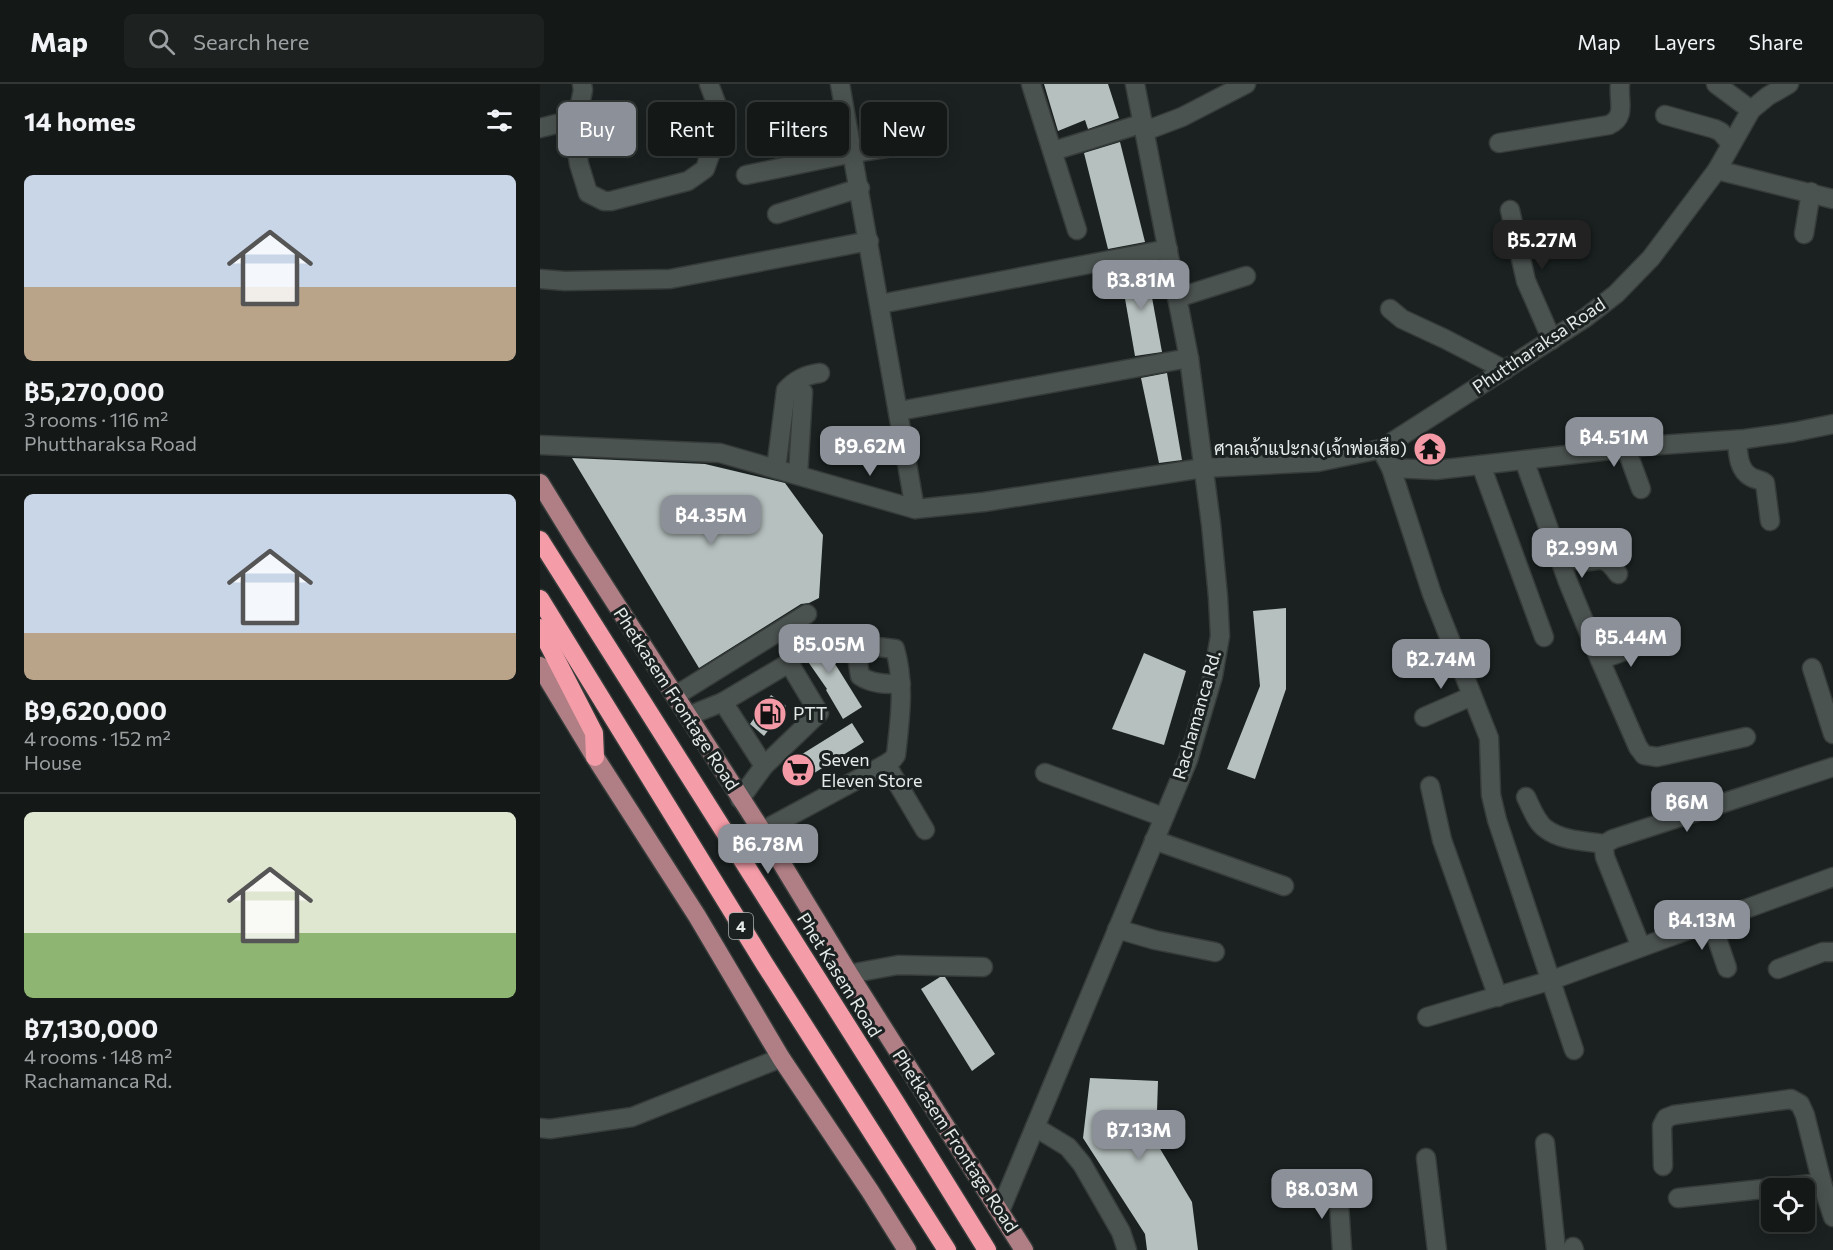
<!DOCTYPE html>
<meta charset="utf-8">
<style>
body{margin:0;font-family:Commissioner,Sarabun,sans-serif;background:#1d2221;color:#f1f3f6;height:100vh;display:flex;flex-direction:column;font-size:22px;white-space:nowrap}
*{box-sizing:border-box;margin:0}
p{font-size:20px;color:#9da0a2}
.icon{flex:none;width:33px;height:33px;fill:none;stroke:currentColor;stroke-width:2;stroke-linecap:round;stroke-linejoin:round}
.map{position:relative;flex:1;overflow:hidden}
.side{display:flex;flex-direction:column;background:#141918;width:540px}
.side>*{flex:none}
.hud{position:absolute;left:18px;top:18px;width:570px;height:54px;display:flex;gap:12px}
.fabs{position:absolute;left:1221px;top:1094px;display:grid;gap:12px}
.fabs a{display:grid;place-items:center;width:54px;height:54px;border-radius:9px;background:#141918;box-shadow:0 3px 15px #0003,0 0 0 2px #333837;font-size:30px}
.price{position:absolute;translate:-50% -51px;padding:0 14px;border-radius:12px;background:#8c9099;color:#fff;font-size:20px;line-height:39px;filter:drop-shadow(0 2px 3px #0008)}
.price::after{content:'';position:absolute;left:50%;top:36px;width:18px;height:14px;margin-left:-9px;background:inherit;clip-path:polygon(0 0,100% 0,50% 100%)}
.price.active{background:#222;color:#fff}
ul{padding:0;list-style:none}
li{display:grid;align-content:center;gap:12px;height:318px;padding:0 24px}
li+li{border-top:2px solid #333837}
li span{display:grid;place-items:center;height:186px;border-radius:9px;color:#555}
li>.icon{margin-inline-start:auto}
span .icon{width:108px;height:108px;fill:#fffc;stroke-width:1}
li b{font-size:26px}
h2{display:flex;justify-content:space-between;align-items:center;height:72px;padding:0 24px;font-size:26px}
.chip{padding:0 21px;border-radius:9px;background:#141918;box-shadow:0 3px 15px #0003,0 0 0 2px #333837;font-size:21px;line-height:54px}
.chip.active{background:#8c9099;color:#fff}
header{display:flex;align-items:center;gap:36px;box-sizing:border-box;height:84px;padding:0 30px;background:#141918;border-bottom:2px solid #333837}
header strong{font-size:28px}
nav{display:flex;gap:33px;margin-inline-start:auto;font-size:21px}
.search{width:420px;height:54px;background:#1d2221;display:flex;align-items:center;gap:15px;box-sizing:border-box;padding:0 21px;border-radius:9px;color:#9da0a2;font-size:22px}
main{display:flex;flex:1;min-height:0}
.map>svg:first-child{display:block}
.building{fill:#b6c0be}
.lines{fill:none;stroke-linecap:round;stroke-linejoin:round}
.minor-casing{stroke:#363c3a;stroke-width:21}
.major-casing{stroke:#363c3a;stroke-width:21}
.highway-casing{stroke:#363c3a;stroke-width:21}
.minor{stroke:#4b5351;stroke-width:18}
.major{stroke:#b07f85;stroke-width:18}
.highway{stroke:#f49ca7;stroke-width:18}
.labels{text-anchor:middle;stroke-width:6;stroke-linejoin:round;paint-order:stroke}
.shield{fill:#1a2120;stroke:#a8aead;stroke-width:1.5}
.shield-label{font-size:16px;font-weight:bold;fill:#e5ebe9}
.street-label{font-size:18px;fill:#e5ebe9;stroke:#1a2120}
.poi-label{font-size:18px;fill:#e5ebe9;stroke:#1a2120;text-anchor:start}
</style>
<header>
<strong>Map</strong>
<div class="search"><svg class="icon" aria-label="search" viewBox="0 0 24 24"><circle cx="10" cy="10" r="6"/><path d="M15 15l6 6"/></svg>Search here</div>
<nav><a>Map</a><a>Layers</a><a>Share</a></nav>
</header>
<main>
<section class="side">
<h2>14 homes<svg class="icon" aria-label="filters" viewBox="0 0 24 24"><path d="M4 7h16M4 17h16"/><circle cx="9" cy="7" r="2"/><circle cx="15" cy="17" r="2"/></svg></h2>
<ul>
<li><span style="background:linear-gradient(#c9d6e8 60%,#b9a48a 0)"><svg class="icon" aria-label="home" viewBox="0 0 24 24"><path d="M3 11l9-7 9 7M6 9v11h12V9"/></svg></span><div><b>฿5,270,000</b><p>3 rooms · 116 m²</p><p>Phuttharaksa Road</p></div></li>
<li><span style="background:linear-gradient(#c9d6e8 75%,#b9a48a 0)"><svg class="icon" aria-label="home" viewBox="0 0 24 24"><path d="M3 11l9-7 9 7M6 9v11h12V9"/></svg></span><div><b>฿9,620,000</b><p>4 rooms · 152 m²</p><p>House</p></div></li>
<li><span style="background:linear-gradient(#dfe7d0 65%,#8fb573 0)"><svg class="icon" aria-label="home" viewBox="0 0 24 24"><path d="M3 11l9-7 9 7M6 9v11h12V9"/></svg></span><div><b>฿7,130,000</b><p>4 rooms · 148 m²</p><p>Rachamanca Rd.</p></div></li>
</ul>
</section>
<div class="map">
<svg width="1293" height="1166" viewBox="0 0 1293 1166">
<rect width="100%" height="100%" fill="#1a2120"/>
<g class="building">
<polygon points="504,0 568,0 579,34 548,45 545,36 518,47"/>
<polygon points="580,58 605,158 568,165 544,69"/>
<polygon points="606,181 622,268 595,272 580,186"/>
<polygon points="627,289 642,376 619,379 601,294"/>
<polygon points="32,374 165,380 245,399 283,451 279,514 269,519 261,520 159,584"/>
<polygon points="746,524 746,605 715,695 687,685 720,602 713,527"/>
<polygon points="273,547 297,583 322,623 303,635 286,606 287,605 255,559"/>
<polygon points="604,569 646,587 624,661 572,645"/>
<polygon points="231,611 246,622 224,652 210,640"/>
<polygon points="312,639 324,658 255,701 243,682"/>
<polygon points="400,893 405,893 455,970 432,987 381,905"/>
<polygon points="550,994 618,997 616,1058 652,1118 658,1166 607,1166 605,1150 543,1054"/>
</g>
<g class="lines">
<defs>
<g id="minor">
<polyline points="42,0 43,6 38,30 33,41 39,80 48,109 64,117 71,117 148,97 165,85 181,39 181,32 169,0"/>
<polyline points="300,0 375,425"/>
<polyline points="491,0 537,146"/>
<polyline points="1176,0 1211,26"/>
<polyline points="1125,31 1175,45 1181,48 1191,60"/>
<polyline points="0,44 16,40 33,41"/>
<polyline points="605,47 642,33 706,0"/>
<path d="M959,59L1069,41C1087,33 1078,17 1080,0"/>
<polyline points="513,67 604,39"/>
<polyline points="1177,86 1293,115"/>
<polyline points="206,91 313,69 397,56"/>
<polyline points="970,126 986,197 1012,256"/>
<polyline points="237,130 320,104"/>
<polyline points="1264,150 1271,108"/>
<polyline points="0,195 25,197 130,195 329,157"/>
<polyline points="637,214 706,192"/>
<polyline points="340,220 628,165"/>
<polyline points="850,225 862,235 905,255 965,286"/>
<polyline points="359,327 649,274"/>
<path d="M1197,356C1198,369 1198,386 1211,393C1216,396 1220,395 1225,399L1230,437"/>
<polyline points="0,361 180,369 375,425 444,418 663,384 778,378 841,365 1045,234 1076,210 1111,174 1177,86 1211,26 1228,12 1249,0"/>
<polyline points="1086,364 1101,405"/>
<polyline points="841,365 851,384 892,510 949,654 951,711 957,736 1034,966"/>
<polyline points="984,376 1028,498 1060,576 1098,663 1104,671 1117,673 1206,653"/>
<polyline points="941,381 1004,553"/>
<polyline points="851,384 896,386 1106,362 1205,355 1254,348 1293,340"/>
<path d="M236,385L246,306C256,295 266,291 280,289"/>
<polyline points="258,391 263,308"/>
<path d="M1018,470C1026,470 1028,474 1036,476C1056,482 1061,465 1078,490"/>
<path d="M315,559L320,592C332,600 346,600 361,600"/>
<polyline points="1060,576 1109,558"/>
<polyline points="1272,584 1293,650"/>
<polyline points="135,612 267,530"/>
<polyline points="183,618 224,682"/>
<polyline points="148,632 183,618 249,579 279,629 224,682 200,715"/>
<polyline points="884,633 932,612"/>
<polyline points="346,680 385,746"/>
<polyline points="505,689 623,733"/>
<polyline points="890,702 902,756 958,913"/>
<path d="M986,713C991,723 996,738 1006,745C1022,757 1045,757 1065,760"/>
<path d="M222,747L346,680L353,675L356,671C360,635 365,600 355,565L297,558"/>
<polyline points="614,756 744,802"/>
<polyline points="1171,837 1187,884"/>
<polyline points="577,845 615,856 675,868"/>
<polyline points="1101,863 1065,773 1064,765 1065,760 1073,755 1293,683"/>
<polyline points="1238,885 1283,868 1293,868"/>
<polyline points="309,890 358,881 443,883"/>
<polyline points="887,933 1012,896 1293,793"/>
<polyline points="495,1043 528,1063 542,1080 581,1148 587,1166"/>
<polyline points="0,1044 10,1045 92,1033 241,974"/>
<polyline points="1005,1059 1016,1166"/>
<polyline points="886,1074 897,1166"/>
<polyline points="1123,1082 1122,1042 1126,1034 1134,1031 1251,1015 1260,1020 1265,1031 1282,1099 1293,1133"/>
<polyline points="798,1104 802,1166"/>
<polyline points="1233,1104 1282,1099"/>
<polyline points="1138,1114 1232,1104"/>
<polyline points="460,1127 648,676 673,592 680,552 678,513 671,440 649,274 595,0"/>
<polyline points="1033,1163 1034,1166"/>
</g>
<g id="major">
<polyline points="0,399 40,464 222,747 309,890 484,1166"/>
<polyline points="0,582 55,673 157,832 241,974 330,1107 367,1166"/>
</g>
<g id="highway">
<polyline points="0,456 356,1019 447,1166"/>
<polyline points="0,515 224,879 407,1166"/>
<polyline points="0,544 54,649 55,673"/>
</g>
</defs>
<use href="#minor" class="minor-casing"/>
<use href="#major" class="major-casing"/>
<use href="#highway" class="highway-casing"/>
<use href="#minor" class="minor"/>
<use href="#major" class="major"/>
<use href="#highway" class="highway"/>
</g>
<defs>
<symbol id="temple-disc" viewBox="-11 -11 22 22"><circle r="9.5" fill="#f49aa6" stroke="#1a2120"/><path d="M0-6L5-2H3V0L6.5 2.5H4V6H1.5V3h-3V6H-4V2.5H-6.5L-3 0V-2H-5Z" fill="#111"/></symbol>
<symbol id="fuel-disc" viewBox="-11 -11 22 22"><circle r="9.5" fill="#f49aa6" stroke="#1a2120"/><path d="M-5.5-6h7V0h2V4h1.3V-2.5L3-4.5l.8-.8L6-3V5H2.5V1h-1V6h-7ZM-4.2-4.7v3.2H.2V-4.7Z" fill="#111"/></symbol>
<symbol id="supermarket-disc" viewBox="-11 -11 22 22"><circle r="9.5" fill="#f49aa6" stroke="#1a2120"/><path d="M-6-5.5h2.5l.6 2H6L4.5 2H-2.5L-4.4-4H-6ZM-1.5 3.2a1.3 1.3 0 1 0 .1 0ZM3 3.2a1.3 1.3 0 1 0 .1 0Z" fill="#111"/></symbol>
</defs>
<g fill-rule="evenodd">
<use href="#temple-disc" x="871" y="346" width="38" height="38"/>
<use href="#fuel-disc" x="211" y="611" width="38" height="38"/>
<use href="#supermarket-disc" x="239" y="667" width="38" height="38"/>
</g>
<g class="labels">
<rect class="shield" x="189" y="829" width="24" height="26" rx="4.5"/>
<g class="shield-label">
<text x="201" y="848">4</text>
</g>
<g class="street-label">
<text transform="translate(999 262) rotate(-34)" y="6">Phuttharaksa Road</text>
<text transform="translate(136 615) rotate(57)" y="6">Phetkasem Frontage Road</text>
<text transform="translate(657 631) rotate(-74)" y="6">Rachamanca Rd.</text>
<text transform="translate(299 891) rotate(58)" y="6">Phet Kasem Road</text>
<text transform="translate(415 1057) rotate(57)" y="6">Phetkasem Frontage Road</text>
</g>
<g class="poi-label">
<text x="867" y="371" text-anchor="end">ศาลเจ้าแปะกง(เจ้าพ่อเสือ)</text>
<text x="253" y="636">PTT</text>
<text x="281" y="682">Seven<tspan x="281" dy="21">Eleven Store</tspan></text>
</g>
</g>
</svg>
<div class="fabs">
<a><svg class="icon" aria-label="locate" viewBox="0 0 24 24"><circle cx="12" cy="12" r="6"/><path d="M12 2v4M12 18v4M2 12h4M18 12h4"/></svg></a>
</div>
<b class="price active" style="left:1002px;top:187px">฿5.27M</b>
<b class="price" style="left:601px;top:227px">฿3.81M</b>
<b class="price" style="left:1074px;top:384px">฿4.51M</b>
<b class="price" style="left:330px;top:393px">฿9.62M</b>
<b class="price" style="left:171px;top:462px">฿4.35M</b>
<b class="price" style="left:1042px;top:495px">฿2.99M</b>
<b class="price" style="left:1091px;top:584px">฿5.44M</b>
<b class="price" style="left:289px;top:591px">฿5.05M</b>
<b class="price" style="left:901px;top:606px">฿2.74M</b>
<b class="price" style="left:1147px;top:749px">฿6M</b>
<b class="price" style="left:228px;top:791px">฿6.78M</b>
<b class="price" style="left:1162px;top:867px">฿4.13M</b>
<b class="price" style="left:599px;top:1077px">฿7.13M</b>
<b class="price" style="left:782px;top:1136px">฿8.03M</b>
<div class="hud">
<a class="chip active">Buy</a>
<a class="chip">Rent</a>
<a class="chip">Filters</a>
<a class="chip">New</a>
</div>
</div>
</main>
